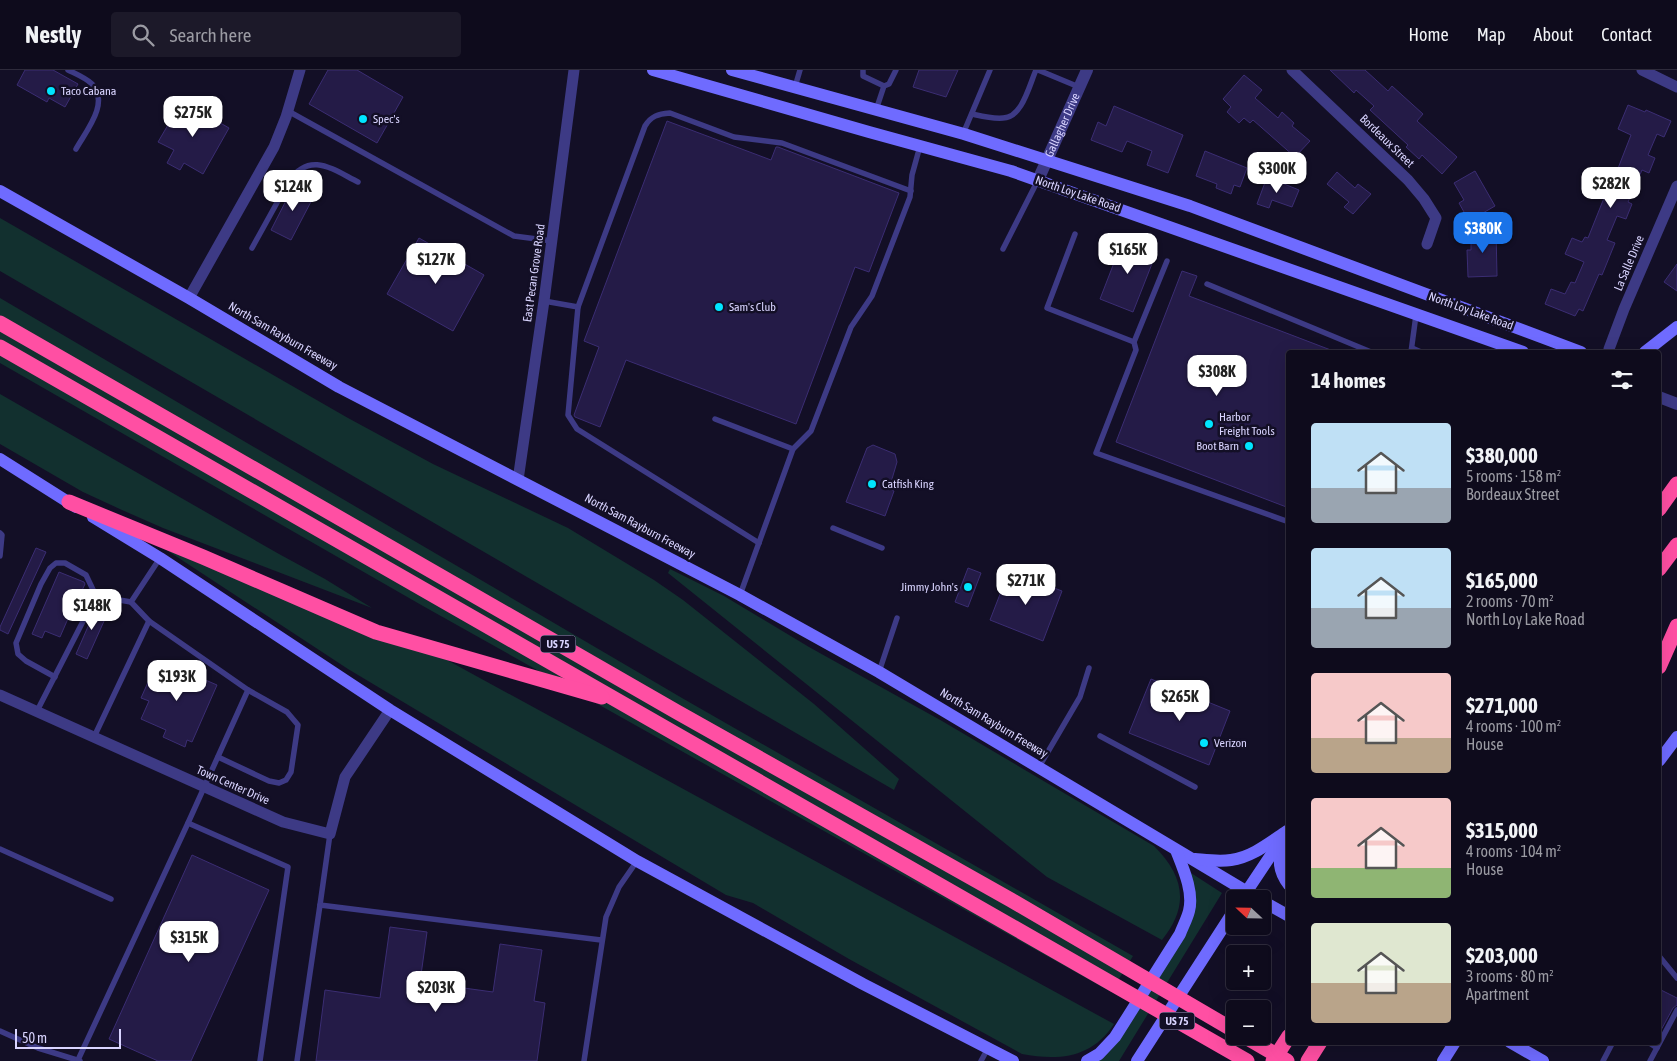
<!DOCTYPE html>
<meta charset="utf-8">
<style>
body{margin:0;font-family:"Asap Condensed",sans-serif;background:#1c1929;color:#f1f3f6;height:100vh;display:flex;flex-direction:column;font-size:19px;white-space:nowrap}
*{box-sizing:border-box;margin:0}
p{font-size:16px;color:#9b9ba3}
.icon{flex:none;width:28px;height:28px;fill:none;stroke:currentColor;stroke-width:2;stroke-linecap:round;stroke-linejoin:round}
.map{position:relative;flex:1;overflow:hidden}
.sheet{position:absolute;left:1286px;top:280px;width:375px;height:695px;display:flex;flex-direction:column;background:#0e0b1c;border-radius:5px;box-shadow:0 5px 20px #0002,0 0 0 1px #2e2b3b}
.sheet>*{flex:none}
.needle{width:32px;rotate:292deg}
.controls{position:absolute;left:1226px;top:820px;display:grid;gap:10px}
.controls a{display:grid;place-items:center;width:45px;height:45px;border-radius:5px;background:#0e0b1c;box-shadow:0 5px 20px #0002,0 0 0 1px #2e2b3b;font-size:25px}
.scale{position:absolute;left:15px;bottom:12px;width:106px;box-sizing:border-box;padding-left:5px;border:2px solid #d9d4ff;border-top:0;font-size:14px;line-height:18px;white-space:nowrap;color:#d9d4ff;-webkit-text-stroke:4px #130f26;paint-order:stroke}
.price{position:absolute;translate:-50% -42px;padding:0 11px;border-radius:10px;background:#fff;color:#222;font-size:16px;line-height:32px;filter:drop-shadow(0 1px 2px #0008)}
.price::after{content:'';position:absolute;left:50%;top:30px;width:15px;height:11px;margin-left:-8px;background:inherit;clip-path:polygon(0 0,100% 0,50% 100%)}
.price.on{background:#1a73e8;color:#fff}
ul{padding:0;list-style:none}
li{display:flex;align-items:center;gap:15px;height:125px;padding:0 25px}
li span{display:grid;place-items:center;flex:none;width:140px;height:100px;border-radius:5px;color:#555}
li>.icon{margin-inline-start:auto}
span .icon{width:60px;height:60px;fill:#fffc;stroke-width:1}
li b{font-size:21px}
h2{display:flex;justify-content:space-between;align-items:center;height:60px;padding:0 25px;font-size:21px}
header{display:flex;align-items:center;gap:30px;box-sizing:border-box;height:70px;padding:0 25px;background:#0e0b1c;border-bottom:1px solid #2e2b3b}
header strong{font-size:24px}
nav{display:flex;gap:28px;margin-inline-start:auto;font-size:18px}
.search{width:350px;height:45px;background:#1c1929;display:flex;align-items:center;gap:12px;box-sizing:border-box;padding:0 18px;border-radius:5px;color:#9b9ba3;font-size:19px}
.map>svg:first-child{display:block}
.green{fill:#12302f}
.building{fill:#241b47;stroke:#3b2d73}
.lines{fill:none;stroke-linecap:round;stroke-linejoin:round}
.service{stroke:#3d3a85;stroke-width:5.5}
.minor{stroke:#3d3a85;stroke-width:11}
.tertiary{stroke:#3d3a85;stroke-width:12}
.secondary{stroke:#6f6bff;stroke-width:12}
.motorway{stroke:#ff4fa3;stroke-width:15}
.poi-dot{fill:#00e5ff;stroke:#130f26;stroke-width:2}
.labels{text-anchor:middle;stroke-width:5;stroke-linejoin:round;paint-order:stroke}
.shield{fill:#130f26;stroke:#9e99be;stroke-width:1}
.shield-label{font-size:11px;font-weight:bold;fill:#d9d4ff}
.poi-label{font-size:12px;fill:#d9d4ff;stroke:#130f26;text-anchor:start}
.street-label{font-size:12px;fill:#d9d4ff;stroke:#130f26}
</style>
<header>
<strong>Nestly</strong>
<div class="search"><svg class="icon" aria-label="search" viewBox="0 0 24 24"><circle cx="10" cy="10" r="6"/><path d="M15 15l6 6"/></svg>Search here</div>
<nav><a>Home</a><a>Map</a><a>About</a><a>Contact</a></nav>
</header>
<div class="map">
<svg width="1677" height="991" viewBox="0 0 1677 991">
<rect width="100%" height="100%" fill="#130f26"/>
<g class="green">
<polygon points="0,148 348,348 433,394 568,458 654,510 683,530 814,634 899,709 894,720 0,201"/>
<polygon points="0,228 682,628 1133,886 1111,922 423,536 0,293"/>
<polygon points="0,324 279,484 325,509 372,538 163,458 122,440 83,422 0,374"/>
<path d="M165,479L425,578L1114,954C1092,988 1059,991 1022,984L849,889L753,833L726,825L348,599Z"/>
<path d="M670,499L724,526L809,577L942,651L1154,776C1184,806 1190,835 1162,870L1047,807L668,503Z"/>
<polygon points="1189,803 1191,803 1222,823 1119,991 1093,991 1182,864"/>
</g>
<g class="building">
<polygon points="25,0 53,0 78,14 65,37 49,28 47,32 17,15"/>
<polygon points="328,0 357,0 403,27 377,73 309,34"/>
<polygon points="919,0 958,0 946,27 913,17"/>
<polygon points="1330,0 1365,0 1388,21 1392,16 1423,44 1417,51 1457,87 1442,104 1422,85 1419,89 1406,77 1408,75 1370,40 1374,36 1356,20 1354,23"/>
<polygon points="1244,5 1262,20 1255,28 1278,48 1282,42 1294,53 1292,56 1310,71 1295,87 1253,50 1250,53 1244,48 1239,53 1227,42 1231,37 1223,29"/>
<polygon points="182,31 229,58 203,104 184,93 180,100 167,93 174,80 158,72"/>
<polygon points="1628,35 1645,42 1646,40 1671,51 1664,67 1657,64 1648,85 1655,88 1649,103 1642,100 1628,132 1632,134 1626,149 1617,146 1607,170 1615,173 1602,205 1599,204 1583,241 1579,239 1575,246 1545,234 1551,219 1565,224 1571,212 1575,213 1584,192 1565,184 1572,168 1582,172 1585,167 1588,168 1606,123 1608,124 1631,65 1618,59"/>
<polygon points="1114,36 1183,65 1168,103 1147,95 1152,81 1127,71 1122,82 1091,70 1098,52 1106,56"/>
<polygon points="667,51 771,90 776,77 778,77 899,123 869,202 855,197 796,354 626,290 600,357 575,347 574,345 599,277 584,271"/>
<polygon points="1205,81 1247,98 1240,117 1234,115 1231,124 1216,118 1217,114 1196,106"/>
<polygon points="1475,101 1495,136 1469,151 1459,133 1464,130 1454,113"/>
<polygon points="1337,102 1355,118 1358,114 1371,124 1353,144 1344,137 1349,132 1327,114"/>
<polygon points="1267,107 1299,120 1292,137 1272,130 1269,138 1257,134"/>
<polygon points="295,113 315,124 291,170 271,160"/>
<polygon points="1496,160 1497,206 1468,207 1467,180 1471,180 1471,161"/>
<polygon points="1124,167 1157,181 1133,242 1100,229"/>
<polygon points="419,168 484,205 453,261 387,224"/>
<polygon points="1677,194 1677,221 1664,212"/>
<polygon points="1182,201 1197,206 1189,226 1336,282 1289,282 1289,438 1116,372"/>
<polygon points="873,375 895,384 897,392 889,419 894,421 885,446 846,432 867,378"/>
<polygon points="36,478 46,482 8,564 0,560 0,557"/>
<polygon points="968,498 981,503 968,537 955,532"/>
<polygon points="1009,501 1062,521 1043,571 990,550"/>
<polygon points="59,502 84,512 85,514 79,527 88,531 80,548 70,544 60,567 45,561 42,568 32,564"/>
<polygon points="97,535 109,540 87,589 76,584 90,552 88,551"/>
<polygon points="157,592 164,596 166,593 217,615 192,672 187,670 185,677 163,667 166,660 141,649 149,631 141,628"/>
<polygon points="1151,609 1230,641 1209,695 1129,663"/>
<polygon points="192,785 269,820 191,991 158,991 109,969"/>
<polygon points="390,857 427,862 420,912 493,922 500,874 542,880 534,931 545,933 537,991 316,991 325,920 380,928"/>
<polygon points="1659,919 1677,928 1677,935 1673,938 1660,962 1659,961"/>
</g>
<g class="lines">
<g class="service">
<path d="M68,0C76,4 86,8 92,14C110,33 86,61 76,79"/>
<polyline points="863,0 863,6 884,16"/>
<polyline points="1038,0 1079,17"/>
<polyline points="795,17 800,0"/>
<polyline points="876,40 884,16 889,14 896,0"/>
<polyline points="288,41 514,166 552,171"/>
<path d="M972,44C981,46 992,49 1003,48C1022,48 1029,16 1036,0"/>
<polyline points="963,64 990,0"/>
<polyline points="1075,164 1047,238 1134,272 1136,280 1096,383 1289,452"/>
<path d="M252,178L289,111C310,81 332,99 358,112"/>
<polyline points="1003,179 1038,110"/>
<polyline points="1207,214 1371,282"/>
<polyline points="544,231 578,237"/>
<polyline points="1134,272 1167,191"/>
<polyline points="1412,278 1421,282"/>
<polyline points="1411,282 1416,245"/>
<polyline points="715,349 793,379"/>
<polyline points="833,458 882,478"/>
<polyline points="0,463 2,465 0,486"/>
<path d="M759,473L577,359L568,345L578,237L645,56C651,46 658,44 670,43L734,67L782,73L911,121"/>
<polyline points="740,525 793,379 811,361 851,257 872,226 910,127 912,105 920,76"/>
<polyline points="879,602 897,548"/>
<polyline points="55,607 26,591 18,584 16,573 41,514 50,498 56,493 65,493 86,505 96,526"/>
<polyline points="37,641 96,526 131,532"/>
<polyline points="1100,666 1195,717"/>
<polyline points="94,667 149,551"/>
<polyline points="218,687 269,711 279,713 286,710 291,702 298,655 287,642 248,620"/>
<polyline points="1039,697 1080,627 1089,598"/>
<polyline points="188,753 288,797 260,991"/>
<polyline points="330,764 320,835 601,870"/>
<polyline points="0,779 111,829"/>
<polyline points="1659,886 1677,908"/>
<polyline points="0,961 38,978 80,991"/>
<polyline points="1648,972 1657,978"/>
<polyline points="78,990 188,753 248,620 149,551 131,532 160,488"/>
<polyline points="297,991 320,835"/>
<polyline points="584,991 606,847 619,817 637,791"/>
<polyline points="981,991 988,978"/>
<polyline points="1603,991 1613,972"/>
<polyline points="1650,991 1677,940"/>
</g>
<g class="minor">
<polyline points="1292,0 1408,110 1424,129 1436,148 1427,174"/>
<polyline points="1642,0 1677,17"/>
<polyline points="189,228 274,77 286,47 300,0"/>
<polyline points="1609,282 1609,279 1624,239 1677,116"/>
<polyline points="518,410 544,231 574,0"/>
<polyline points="0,625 283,752 330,764 345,707 390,640"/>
</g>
<g class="tertiary">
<path id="s1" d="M1038,110L1087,0"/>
<polyline points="1659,327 1677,334"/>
</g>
<g class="secondary">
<polyline points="653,0 869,62 1011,101 1523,282"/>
<polyline points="732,0 964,64 1190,136 1581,282"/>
<polyline points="0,121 189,228 339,317 740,525 879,602 1259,829"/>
<polyline points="1645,282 1677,257"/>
<polyline points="0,389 76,437"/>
<polyline points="93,447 160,488 390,640 637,791 863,914 1013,991"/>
<polyline points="1659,691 1677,667"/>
<path d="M1283,773C1278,789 1278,801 1289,815"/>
<path d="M1195,789C1206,790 1219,792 1231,790C1252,787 1269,773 1287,761"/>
<polyline points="1243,827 1283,767"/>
<polyline points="1262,831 1289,846"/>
<polyline points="1510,972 1543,991"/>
<path d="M1087,991L1099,984L1115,967L1180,864C1183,856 1187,849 1189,841C1194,822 1183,798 1176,780"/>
<polyline points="1137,991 1235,839"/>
<polyline points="1443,991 1455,972"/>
</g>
<g class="motorway">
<polyline points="0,253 677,642 1011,830 1235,961"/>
<polyline points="0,277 1247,991"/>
<polyline points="69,432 203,487 376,562 602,627"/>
<polyline points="1659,439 1677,414"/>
<polyline points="1659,499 1677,475"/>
<polyline points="1659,597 1677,556"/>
<polyline points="1244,966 1287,991"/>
<polyline points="1273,991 1289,966"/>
<polyline points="1308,991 1320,972"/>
</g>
</g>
<g class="poi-dot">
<circle cx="51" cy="21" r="5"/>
<circle cx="363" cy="49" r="5"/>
<circle cx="719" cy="237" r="5"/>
<circle cx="1209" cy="354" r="5"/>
<circle cx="1249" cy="376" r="5"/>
<circle cx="872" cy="414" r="5"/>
<circle cx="968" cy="517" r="5"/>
<circle cx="1204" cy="673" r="5"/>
</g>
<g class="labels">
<g class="shield">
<rect x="540.5" y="565.5" width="35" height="17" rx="4"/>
<rect x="1159.5" y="942.5" width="35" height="17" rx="4"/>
</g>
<g class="shield-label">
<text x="558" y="578">US 75</text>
<text x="1177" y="955">US 75</text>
</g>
<g class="poi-label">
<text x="61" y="25">Taco Cabana</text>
<text x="373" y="53">Spec's</text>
<text x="729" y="241">Sam's Club</text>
<text x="1219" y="351">Harbor<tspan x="1219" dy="14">Freight Tools</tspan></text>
<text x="1239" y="380" text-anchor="end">Boot Barn</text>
<text x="882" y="418">Catfish King</text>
<text x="958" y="521" text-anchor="end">Jimmy John's</text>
<text x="1214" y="677">Verizon</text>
</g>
<g class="street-label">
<text dy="4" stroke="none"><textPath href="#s1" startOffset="60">Gallagher Drive</textPath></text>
<text transform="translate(1387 71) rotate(44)" y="4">Bordeaux Street</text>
<text transform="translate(1078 124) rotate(19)" y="4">North Loy Lake Road</text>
<text transform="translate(1629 193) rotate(-67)" y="4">La Salle Drive</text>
<text transform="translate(534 203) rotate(-82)" y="4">East Pecan Grove Road</text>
<text transform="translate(1471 241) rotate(20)" y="4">North Loy Lake Road</text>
<text transform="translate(283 266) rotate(30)" y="4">North Sam Rayburn Freeway</text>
<text transform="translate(640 456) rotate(28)" y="4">North Sam Rayburn Freeway</text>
<text transform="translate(994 653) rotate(31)" y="4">North Sam Rayburn Freeway</text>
<text transform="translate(233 715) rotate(24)" y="4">Town Center Drive</text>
</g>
</g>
</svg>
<div class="controls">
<a><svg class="needle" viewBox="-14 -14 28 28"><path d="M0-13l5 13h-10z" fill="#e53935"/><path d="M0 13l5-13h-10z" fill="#9b9ba3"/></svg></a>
<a>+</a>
<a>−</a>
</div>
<div class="scale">50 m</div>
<b class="price" style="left:193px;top:68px">$275K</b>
<b class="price" style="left:1277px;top:124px">$300K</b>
<b class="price" style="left:1611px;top:139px">$282K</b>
<b class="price" style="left:293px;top:142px">$124K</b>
<b class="price on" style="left:1483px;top:184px">$380K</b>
<b class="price" style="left:1128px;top:205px">$165K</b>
<b class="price" style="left:436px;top:215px">$127K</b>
<b class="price" style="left:1217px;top:327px">$308K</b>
<b class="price" style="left:1026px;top:536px">$271K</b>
<b class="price" style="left:92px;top:561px">$148K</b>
<b class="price" style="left:177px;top:632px">$193K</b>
<b class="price" style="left:1180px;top:652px">$265K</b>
<b class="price" style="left:189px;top:893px">$315K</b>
<b class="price" style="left:436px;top:943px">$203K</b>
<section class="sheet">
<h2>14 homes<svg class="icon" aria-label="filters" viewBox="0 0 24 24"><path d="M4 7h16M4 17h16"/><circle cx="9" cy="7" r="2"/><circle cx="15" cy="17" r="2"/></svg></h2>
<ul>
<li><span style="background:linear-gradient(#bfe0f5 65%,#9aa5b1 0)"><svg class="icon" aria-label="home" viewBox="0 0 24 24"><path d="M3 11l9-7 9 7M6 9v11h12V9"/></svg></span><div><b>$380,000</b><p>5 rooms · 158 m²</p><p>Bordeaux Street</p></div></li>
<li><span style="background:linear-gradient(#bfe0f5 60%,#9aa5b1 0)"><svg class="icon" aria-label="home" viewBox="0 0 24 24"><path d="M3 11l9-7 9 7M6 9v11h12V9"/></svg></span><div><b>$165,000</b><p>2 rooms · 70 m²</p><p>North Loy Lake Road</p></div></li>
<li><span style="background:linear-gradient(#f6c9c9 65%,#b9a48a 0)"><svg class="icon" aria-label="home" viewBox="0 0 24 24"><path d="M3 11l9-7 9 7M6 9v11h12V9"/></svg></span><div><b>$271,000</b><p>4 rooms · 100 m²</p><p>House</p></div></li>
<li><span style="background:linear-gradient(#f6c9c9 70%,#8fb573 0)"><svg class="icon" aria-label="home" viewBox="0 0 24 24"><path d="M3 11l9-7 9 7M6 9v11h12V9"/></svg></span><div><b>$315,000</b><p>4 rooms · 104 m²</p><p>House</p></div></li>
<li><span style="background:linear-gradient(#dfe7d0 60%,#b9a48a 0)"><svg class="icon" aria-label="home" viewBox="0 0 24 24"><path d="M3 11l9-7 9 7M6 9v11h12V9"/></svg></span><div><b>$203,000</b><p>3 rooms · 80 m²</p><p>Apartment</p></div></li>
</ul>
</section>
</div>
